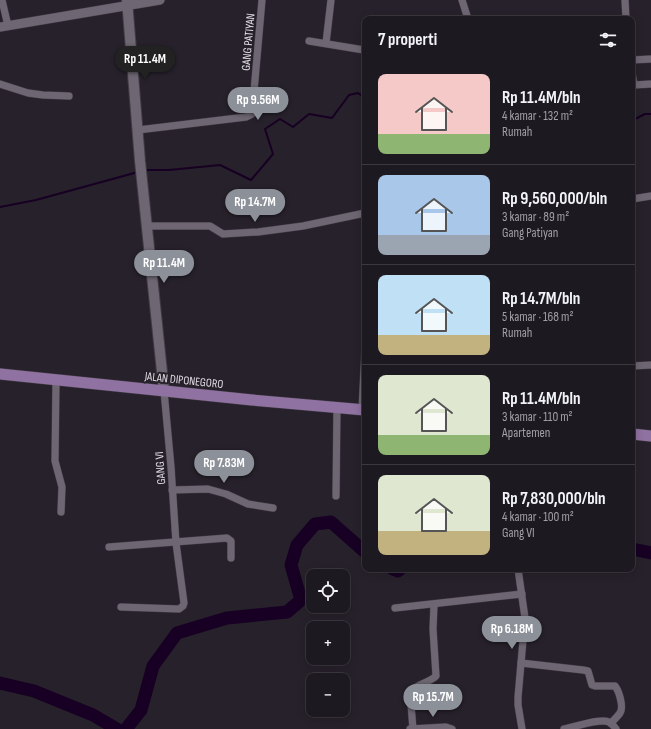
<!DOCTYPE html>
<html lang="id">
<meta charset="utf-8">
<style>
body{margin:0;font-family:"Sofia Sans Condensed",sans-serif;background:#252229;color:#f1f3f6;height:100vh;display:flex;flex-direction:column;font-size:15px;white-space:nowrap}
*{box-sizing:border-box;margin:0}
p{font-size:13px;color:#a0a0a5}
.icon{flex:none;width:22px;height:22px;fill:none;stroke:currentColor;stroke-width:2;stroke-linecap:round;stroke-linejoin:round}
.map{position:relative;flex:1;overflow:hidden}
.drawer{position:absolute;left:362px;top:16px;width:273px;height:556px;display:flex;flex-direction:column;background:#1d1920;border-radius:8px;box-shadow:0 2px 10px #0003,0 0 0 1px #3b383e}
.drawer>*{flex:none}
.tools{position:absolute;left:306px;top:569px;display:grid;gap:8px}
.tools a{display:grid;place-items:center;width:44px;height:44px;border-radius:8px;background:#1d1920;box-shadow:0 2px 10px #0003,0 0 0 1px #3b383e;font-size:20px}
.price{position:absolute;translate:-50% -34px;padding:0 9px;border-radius:14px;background:#8c9099;color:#fff;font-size:13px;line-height:26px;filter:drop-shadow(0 1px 2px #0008)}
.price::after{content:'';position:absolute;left:50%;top:24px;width:12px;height:9px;margin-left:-6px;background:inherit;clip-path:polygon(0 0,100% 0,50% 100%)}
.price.on{background:#222;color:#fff}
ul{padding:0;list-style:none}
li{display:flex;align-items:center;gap:12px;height:100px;padding:0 16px}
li+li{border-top:1px solid #3b383e}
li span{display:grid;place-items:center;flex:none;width:112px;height:80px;border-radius:8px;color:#555}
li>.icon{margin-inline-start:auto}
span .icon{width:48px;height:48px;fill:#fffc;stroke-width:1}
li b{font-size:17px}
h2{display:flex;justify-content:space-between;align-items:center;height:48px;padding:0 16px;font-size:17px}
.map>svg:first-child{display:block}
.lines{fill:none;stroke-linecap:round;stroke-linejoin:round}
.stream{stroke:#170023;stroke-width:2}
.river{stroke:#170023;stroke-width:13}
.minor-casing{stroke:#423c46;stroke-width:8}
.tertiary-casing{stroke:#423c46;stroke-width:10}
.secondary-casing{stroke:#423c46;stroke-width:12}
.primary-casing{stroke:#423c46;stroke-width:12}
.minor{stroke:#6e6773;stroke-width:7}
.tertiary{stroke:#6e6773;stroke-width:9}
.secondary{stroke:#6e6773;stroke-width:10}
.primary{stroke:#8f72a1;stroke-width:11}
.labels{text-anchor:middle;stroke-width:4;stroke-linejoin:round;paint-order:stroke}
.street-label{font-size:12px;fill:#e0dce3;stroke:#27212b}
</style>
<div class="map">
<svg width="651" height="729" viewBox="0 0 651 729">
<rect width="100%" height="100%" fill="#27212b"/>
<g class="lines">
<g class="stream">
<polyline points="632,122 633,120 645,114 651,114"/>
<polyline points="632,144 633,147 632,148"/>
<polyline points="144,170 169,170 220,165 251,180 273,154 265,129 280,119 293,127 309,114 332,118 349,95 358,93 365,98"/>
<polyline points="0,207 36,200 138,172"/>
</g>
<g class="river">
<polyline points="632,549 651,553"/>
<polyline points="393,569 398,571 400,569"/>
<polyline points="0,683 34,691 93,715 117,729"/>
<polyline points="126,729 141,710 153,666 177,633 227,618 287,612 301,600 291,565 297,545 315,524 331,522 365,552"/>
</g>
<defs>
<g id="minor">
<polyline points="2,0 8,26"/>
<polyline points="462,0 468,19"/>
<polyline points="625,0 626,19"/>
<polyline points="309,41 364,50"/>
<polyline points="326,43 331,0"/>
<polyline points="632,60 651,59"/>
<polyline points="632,73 634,85 651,84"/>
<polyline points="0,84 28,93 43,95 69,96"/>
<polyline points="138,130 246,117 252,114 262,0"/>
<polyline points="632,199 651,196"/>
<polyline points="147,226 210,226 223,234 258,232 303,226 365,213"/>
<polyline points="632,366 651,365"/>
<polyline points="56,381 55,461 62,487 61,512"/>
<polyline points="362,409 365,350"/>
<polyline points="172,490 208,489 226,494 248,504 273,508"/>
<polyline points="336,496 337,407"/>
<polyline points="109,547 227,538 231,541 231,558"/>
<polyline points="518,569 525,618 518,697 518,705 522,729"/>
<polyline points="121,607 179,609 183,606 184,603 176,543 171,467 164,391"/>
<polyline points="395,608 522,594"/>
<path d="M521,663L583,670L588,671L592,685L595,686H615C619,691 624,707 620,713C618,716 614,720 611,723"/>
<polyline points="410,729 446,727 452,729"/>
<path d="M413,729L410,692C416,684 429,683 436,676L433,629L434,605"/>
<path d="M564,729C575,727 599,718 609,722C612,724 614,726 616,729"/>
</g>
<polyline id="tertiary" points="0,27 160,0"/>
<polyline id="secondary" points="127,0 140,161 164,391"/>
<g id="primary">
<polyline points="0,374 252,400 365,410"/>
<polyline points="632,434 651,436"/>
</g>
</defs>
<use href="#minor" class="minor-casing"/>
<use href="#tertiary" class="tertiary-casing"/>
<use href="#secondary" class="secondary-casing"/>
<use href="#primary" class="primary-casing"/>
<use href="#minor" class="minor"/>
<use href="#tertiary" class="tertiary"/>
<use href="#secondary" class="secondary"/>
<use href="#primary" class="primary"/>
</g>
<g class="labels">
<g class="street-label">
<text transform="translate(248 42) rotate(-85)" y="4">GANG PATIYAN</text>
<text transform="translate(184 380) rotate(6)" y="4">JALAN DIPONEGORO</text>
<text transform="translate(160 468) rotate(-94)" y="4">GANG VI</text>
</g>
</g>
</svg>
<div class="tools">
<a><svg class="icon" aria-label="locate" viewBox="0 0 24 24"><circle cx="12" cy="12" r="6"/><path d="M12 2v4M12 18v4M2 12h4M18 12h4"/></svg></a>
<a>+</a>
<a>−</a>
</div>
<b class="price on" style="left:145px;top:80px">Rp 11.4M</b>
<b class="price" style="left:258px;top:121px">Rp 9.56M</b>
<b class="price" style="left:255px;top:223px">Rp 14.7M</b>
<b class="price" style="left:164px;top:284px">Rp 11.4M</b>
<b class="price" style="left:224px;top:484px">Rp 7.83M</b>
<b class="price" style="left:512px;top:650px">Rp 6.18M</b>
<b class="price" style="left:433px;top:718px">Rp 15.7M</b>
<section class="drawer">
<h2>7 properti<svg class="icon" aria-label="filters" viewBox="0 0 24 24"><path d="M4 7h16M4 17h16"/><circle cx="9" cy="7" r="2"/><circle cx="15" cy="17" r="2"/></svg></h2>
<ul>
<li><span style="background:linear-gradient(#f6c9c9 75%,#8fb573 0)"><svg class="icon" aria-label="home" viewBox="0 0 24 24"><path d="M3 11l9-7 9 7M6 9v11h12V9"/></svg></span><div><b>Rp 11.4M/bln</b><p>4 kamar · 132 m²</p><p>Rumah</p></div></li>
<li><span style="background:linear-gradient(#a9c7e8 75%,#9aa5b1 0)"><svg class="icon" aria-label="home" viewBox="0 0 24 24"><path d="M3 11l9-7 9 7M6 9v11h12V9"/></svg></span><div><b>Rp 9,560,000/bln</b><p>3 kamar · 89 m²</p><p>Gang Patiyan</p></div></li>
<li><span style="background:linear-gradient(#bfe0f5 75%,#c2b280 0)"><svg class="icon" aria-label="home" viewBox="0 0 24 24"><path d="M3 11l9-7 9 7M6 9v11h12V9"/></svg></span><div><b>Rp 14.7M/bln</b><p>5 kamar · 168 m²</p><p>Rumah</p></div></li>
<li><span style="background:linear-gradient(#dfe7d0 75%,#8fb573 0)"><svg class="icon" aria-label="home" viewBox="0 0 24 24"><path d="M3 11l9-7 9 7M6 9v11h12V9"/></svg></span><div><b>Rp 11.4M/bln</b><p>3 kamar · 110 m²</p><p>Apartemen</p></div></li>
<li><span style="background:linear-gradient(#dfe7d0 70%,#c2b280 0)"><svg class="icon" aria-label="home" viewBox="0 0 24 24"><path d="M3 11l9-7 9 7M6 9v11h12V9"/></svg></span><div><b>Rp 7,830,000/bln</b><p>4 kamar · 100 m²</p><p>Gang VI</p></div></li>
</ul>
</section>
</div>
